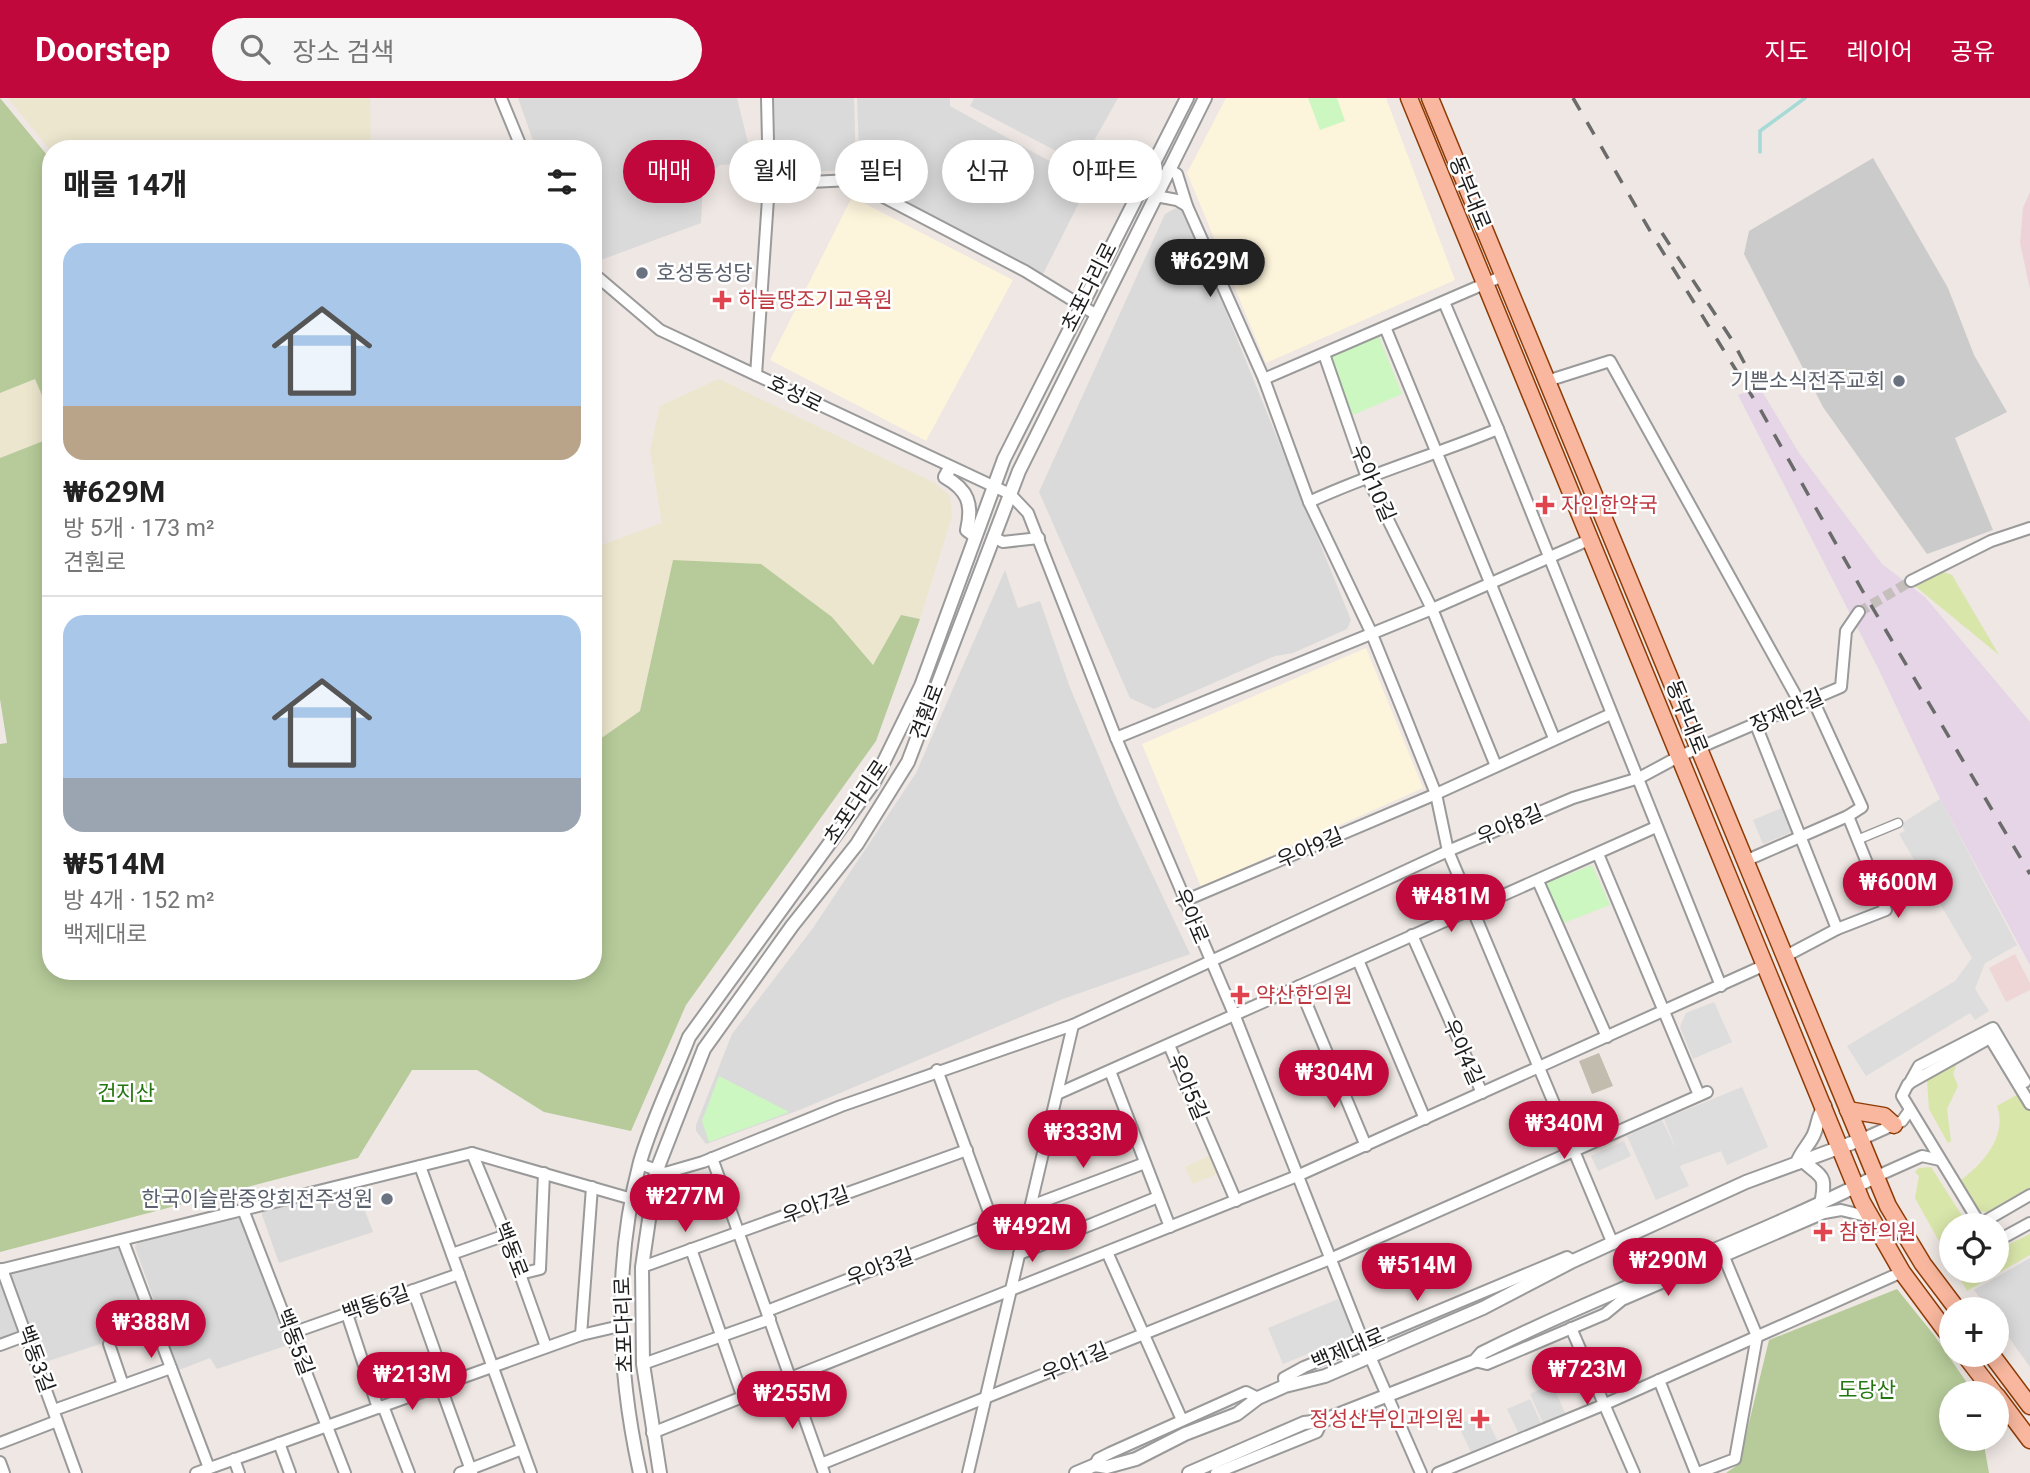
<!DOCTYPE html>
<html lang="ko">
<meta charset="utf-8">
<style>
body{margin:0;font-family:Roboto,"Noto Sans KR",sans-serif;background:#f6f6f6;color:#222;height:100vh;display:flex;flex-direction:column;font-size:26px;white-space:nowrap}
*{box-sizing:border-box;margin:0}
p{font-size:23px;color:#767676}
.icon{flex:none;width:38px;height:38px;fill:none;stroke:currentColor;stroke-width:2;stroke-linecap:round;stroke-linejoin:round}
.map{position:relative;flex:1;overflow:hidden}
.panel{position:absolute;left:42px;top:42px;width:560px;height:840px;display:flex;flex-direction:column;background:#fff;border-radius:28px;box-shadow:0 4px 18px #0003}
.panel>*{flex:none}
.top-card{position:absolute;left:623px;top:42px;width:665px;height:63px;display:flex;gap:14px}
.controls{position:absolute;left:1939px;top:1115px;display:grid;gap:14px}
.controls a{display:grid;place-items:center;width:70px;height:70px;border-radius:50%;background:#fff;box-shadow:0 4px 18px #0003;font-size:35px}
.price{position:absolute;translate:-50% -60px;padding:0 16px;border-radius:24px;background:#c1083d;color:#fff;font-size:23px;line-height:46px;filter:drop-shadow(0 2px 4px #0008)}
.price::after{content:'';position:absolute;left:50%;top:42px;width:21px;height:16px;margin-left:-10px;background:inherit;clip-path:polygon(0 0,100% 0,50% 100%)}
.price.on{background:#222;color:#fff}
ul{padding:0;list-style:none}
li{display:grid;align-content:center;gap:14px;height:371px;padding:0 21px}
li+li{border-top:2px solid #e0e0e0}
li span{display:grid;place-items:center;height:217px;border-radius:21px;color:#555}
li>.icon{margin-inline-start:auto}
span .icon{width:126px;height:126px;fill:#fffc;stroke-width:1}
li b{font-size:30px}
h2{display:flex;justify-content:space-between;align-items:center;height:84px;padding:0 21px;font-size:30px}
.chip{padding:0 24px;border-radius:32px;background:#fff;box-shadow:0 4px 18px #0003;font-size:24px;line-height:63px}
.chip.on{background:#c1083d;color:#fff}
header{display:flex;align-items:center;gap:42px;box-sizing:border-box;height:98px;padding:0 35px;background:#c1083d;color:#fff}
header strong{font-size:33px}
nav{display:flex;gap:38px;margin-inline-start:auto;font-size:24px}
.search{width:490px;height:63px;background:#f6f6f6;display:flex;align-items:center;gap:18px;box-sizing:border-box;padding:0 24px;border-radius:38px;color:#767676;font-size:26px}
.map>svg:first-child{display:block}
.residential{fill:#dbdada}
.commercial{fill:#eed2d9}
.industrial{fill:#e5d5e6}
.education{fill:#fdf4dc}
.religious{fill:#cbcbcb}
.military{fill:#efd6d6}
.construction{fill:#c2bcaf}
.farmland{fill:#ece6ce}
.grass{fill:#d9e6aa}
.forest{fill:#b6cb99}
.park{fill:#ccf7c1}
.parking{fill:#ddd}
.lines{fill:none;stroke-linecap:round;stroke-linejoin:round}
.stream{stroke:#a5dad7;stroke-width:3.5}
.minor-tunnel{stroke:#c4bfbb;stroke-width:10;stroke-dasharray:10 5;stroke-linecap:butt}
.pedestrian-casing{stroke:#9a9a9a;stroke-width:11}
.minor-casing{stroke:#9a9a9a;stroke-width:14}
.tertiary-casing{stroke:#9a9a9a;stroke-width:16}
.primary-casing{stroke:#8f3b06;stroke-width:19}
.pedestrian{stroke:#fff;stroke-width:8}
.minor{stroke:#fff;stroke-width:10}
.tertiary{stroke:#fff;stroke-width:12}
.primary{stroke:#f8b79e;stroke-width:16}
.rail{stroke:#6b6b6b;stroke-width:3.5;stroke-dasharray:14 14;stroke-linecap:butt}
.worship-dot{fill:#6b7280;stroke:#fff;stroke-width:2.5}
.health-dot{fill:#e0444e;stroke:#fff;stroke-width:2.5}
.labels{text-anchor:middle;stroke-width:5;stroke-linejoin:round;paint-order:stroke}
.street-label{font-size:21px;fill:#1d1d1d;stroke:#fff}
.worship-label{font-size:21px;fill:#5b616d;stroke:#fff;text-anchor:end}
.health-label{font-size:21px;fill:#be3a42;stroke:#fff;text-anchor:start}
.park-label{font-size:21px;fill:#247610;stroke:#fff}
</style>
<header>
<strong>Doorstep</strong>
<div class="search"><svg class="icon" aria-label="search" viewBox="0 0 24 24"><circle cx="10" cy="10" r="6"/><path d="M15 15l6 6"/></svg>장소 검색</div>
<nav><a>지도</a><a>레이어</a><a>공유</a></nav>
</header>
<div class="map">
<svg width="2030" height="1375" viewBox="0 0 2030 1375">
<rect width="100%" height="100%" fill="#eee7e3"/>
<g class="residential">
<polygon points="518,0 737,0 753,65 720,67 703,82 701,125 598,163 593,157 593,51 536,51"/>
<polygon points="774,0 854,0 856,71 776,77"/>
<polygon points="857,0 950,0 950,8 1089,85 1042,178 860,79"/>
<polygon points="974,0 1118,0 1081,66 970,8"/>
<polygon points="1176,110 1186,115 1351,522 1347,531 1293,555 1275,558 1154,611 1130,600 1039,394 1165,116"/>
<polygon points="1005,472 1018,510 1040,503 1069,587 1118,704 1190,856 1063,901 802,1011 706,1046 696,1033 696,1027 732,936 813,830 916,675"/>
<polygon points="354,1084 373,1134 279,1165 262,1117 262,1107"/>
<polygon points="240,1115 291,1246 217,1271 210,1260 179,1272 135,1149 140,1141"/>
<polygon points="121,1147 153,1229 42,1265 9,1173"/>
<polygon points="2030,1160 2030,1269 1997,1223 1997,1211 1988,1211 1974,1192"/>
<polygon points="0,1181 21,1231 17,1238 0,1244"/>
</g>
<polygon class="commercial" points="2030,94 2030,191 2020,145 2023,110"/>
<polygon class="industrial" points="1760,290 1799,355 1882,466 1925,499 2030,624 2030,867 1940,701 1878,570 1738,297"/>
<g class="education">
<polygon points="1226,0 1386,0 1455,182 1266,265 1187,75"/>
<polygon points="852,99 1013,182 926,343 770,262"/>
<polygon points="1366,550 1423,690 1201,789 1142,646"/>
</g>
<polygon class="religious" points="1873,60 1948,190 1974,257 2007,314 1955,340 1993,432 1927,456 1823,309 1744,156 1749,133"/>
<polygon class="military" points="2015,856 2030,885 2030,892 2006,904 1989,870"/>
<polygon class="construction" points="1599,955 1613,988 1592,996 1579,963"/>
<g class="farmland">
<polygon points="8,0 370,0 371,51 51,53"/>
<polygon points="36,281 51,318 51,340 0,360 0,295"/>
<polygon points="719,281 935,385 950,398 952,418 920,521 901,517 873,567 832,519 673,462 640,613 593,646 593,450 662,425 650,352 660,308"/>
<polygon points="1209,1058 1217,1076 1193,1086 1185,1069"/>
</g>
<g class="grass">
<polygon points="1941,473 1952,477 1999,557 1915,488"/>
<polygon points="1958,962 1953,976 1958,988 1947,1011 1951,1043 1948,1045 1929,1011 1927,983"/>
<path d="M2020,995L2030,1013V1090L1987,1114L1978,1113L1959,1084C1982,1066 2008,1039 1997,1008Z"/>
<polygon points="1931,1069 1968,1127 1951,1127 1951,1165 1915,1100 1919,1078 1915,1074 1919,1070"/>
<polygon points="2030,1136 2030,1157 1967,1193 1956,1173 1997,1172 1997,1152"/>
</g>
<g class="forest">
<polygon points="0,0 51,62 51,318 35,281 0,295"/>
<polygon points="51,340 51,873 593,873 593,646 640,613 673,462 761,466 832,519 873,567 901,517 920,521 876,643 686,907 631,1033 544,1014 477,972 412,972 358,1060 0,1154 0,646 7,645 0,601 0,360"/>
<polygon points="1897,1191 1934,1237 1974,1295 1951,1295 1951,1340 1983,1341 1989,1375 1726,1375 1739,1366 1769,1242"/>
</g>
<g class="park">
<polygon points="1308,0 1337,0 1345,23 1320,32"/>
<polygon points="1378,236 1402,296 1353,317 1329,256"/>
<polygon points="1592,767 1610,807 1561,826 1544,786"/>
<polygon points="719,978 789,1014 709,1044 702,1023"/>
</g>
<g class="parking">
<polygon points="1940,701 2017,847 1985,865 1975,891 1989,913 1975,922 1970,915 1866,978 1847,948 1955,883 1972,860 1899,736 1905,733 1901,726"/>
<polygon points="1782,710 1792,734 1763,746 1753,722"/>
<polygon points="1714,904 1732,944 1693,961 1680,929 1686,915"/>
<polygon points="1742,989 1768,1049 1727,1067 1721,1053 1682,1067 1680,1069 1689,1088 1656,1102 1627,1038 1662,1022 1677,1053 1664,1021"/>
<polygon points="1624,1043 1631,1058 1598,1073 1591,1058"/>
<polygon points="1338,1201 1354,1237 1283,1266 1268,1230"/>
<polygon points="1552,1286 1565,1315 1543,1325 1530,1296"/>
<polygon points="1530,1301 1541,1325 1519,1336 1507,1311"/>
<polygon points="1484,1315 1498,1344 1472,1356 1458,1327"/>
</g>
<g class="lines">
<polyline class="stream" points="1760,54 1760,33 1805,0"/>
<polyline class="minor-tunnel" points="1859,514 1911,483"/>
<defs>
<polyline id="pedestrian" points="1857,742 1898,725"/>
<g id="minor">
<polyline points="501,0 522,51"/>
<polyline points="1168,71 1177,76 1187,108 1264,281 1309,404 1371,534 1403,613 1436,696 1448,753 1613,1146"/>
<polyline points="769,86 851,82 1025,173 1095,216"/>
<polyline points="1156,98 1177,102 1187,108"/>
<polyline points="593,175 660,232 1010,396 1028,415 1116,640 1234,916 1361,1238 1421,1375"/>
<polyline points="1444,204 1498,331 1721,888"/>
<polyline points="1385,229 1554,640"/>
<polyline points="1324,256 1366,377 1432,511 1496,668"/>
<polyline points="756,277 769,86 767,0"/>
<polyline points="1264,281 1505,177"/>
<polyline points="1547,283 1610,263 1801,607"/>
<path d="M1309,404C1371,375 1435,357 1498,331"/>
<polyline points="993,439 1003,444 1039,440"/>
<polyline points="1911,483 1991,443 2030,430"/>
<polyline points="1756,627 1837,831"/>
<polyline points="1116,640 1432,511 1591,441"/>
<polyline points="1598,756 1699,997"/>
<polyline points="1745,763 1848,718 1862,709 1813,602"/>
<polyline points="1538,783 1607,939"/>
<polyline points="1184,803 1436,696 1611,616"/>
<polyline points="1412,837 1482,995"/>
<polyline points="1784,859 1837,831 1886,812 1848,718"/>
<polyline points="1358,862 1425,1021"/>
<polyline points="1299,888 1366,1048"/>
<polyline points="1169,947 1236,1103"/>
<polyline points="937,972 993,1125 1025,1131"/>
<polyline points="1110,973 1170,1129"/>
<polyline points="1909,986 1919,968 1993,930 2025,984"/>
<polyline points="1057,996 1656,729"/>
<polyline points="2030,1006 1990,940 1908,986 1902,998 1980,1126 2030,1097"/>
<polyline points="1860,1042 1902,1023 1910,1012"/>
<polyline points="472,1055 506,1137 546,1249"/>
<polyline points="712,1060 824,1375"/>
<polyline points="640,1066 665,1075 703,1064 841,1008 1073,927 1448,753 1573,700 1639,680 1680,658 1841,589 1846,533 1859,514"/>
<polyline points="420,1068 531,1375"/>
<polyline points="1875,1079 1922,1058 1940,1062"/>
<polyline points="1031,1108 1145,1065"/>
<polyline points="244,1114 345,1375"/>
<polyline points="123,1143 209,1370"/>
<polyline points="1997,1143 2030,1125"/>
<polyline points="691,1151 742,1297"/>
<polyline points="1107,1154 1182,1322"/>
<polyline points="452,1156 506,1137"/>
<polyline points="1019,1156 1158,1099"/>
<polyline points="642,1169 967,1052"/>
<polyline points="2,1171 76,1375"/>
<polyline points="0,1172 472,1055 632,1101"/>
<polyline points="520,1176 540,1171 544,1075"/>
<polyline points="413,1192 446,1285"/>
<polyline points="767,1213 993,1125"/>
<polyline points="347,1216 378,1310"/>
<polyline points="1571,1230 1634,1375"/>
<polyline points="292,1235 459,1176"/>
<polyline points="581,1237 592,1089"/>
<polyline points="109,1246 123,1287"/>
<polyline points="0,1247 27,1237"/>
<polyline points="1475,1263 1487,1266 1605,1216 1622,1202 1824,1115 1841,1112 1870,1119"/>
<polyline points="643,1266 770,1221"/>
<polyline points="1659,1282 1696,1375"/>
<polyline points="440,1287 472,1375"/>
<polyline points="1285,1288 1284,1280 1304,1269 1567,1159 1573,1163"/>
<polyline points="383,1308 409,1375"/>
<polyline points="54,1312 171,1270"/>
<polyline points="652,1335 1297,1078 1765,867"/>
<polyline points="0,1345 57,1323"/>
<polyline points="279,1345 290,1375"/>
<polyline points="234,1361 239,1375"/>
<polyline points="0,1364 4,1375"/>
<polyline points="821,1366 1330,1161 1707,994"/>
<polyline points="1095,1367 1098,1361 1110,1355 1246,1294 1258,1300"/>
<polyline points="196,1375 581,1237 620,1228"/>
<polyline points="460,1375 522,1351"/>
<polyline points="968,1375 1073,927"/>
<polyline points="1216,1375 1317,1334 1322,1323"/>
<polyline points="1438,1375 1603,1307 1902,1174"/>
<polyline points="1698,1375 1735,1361 1757,1238 1724,1159"/>
</g>
<g id="tertiary">
<path d="M950,370L945,379C968,392 973,406 967,432L975,438"/>
<path d="M1803,1063C1822,1080 1827,1076 1821,1106"/>
<path d="M1797,1065C1801,1054 1807,1049 1812,1040C1819,1028 1816,1019 1825,1008"/>
<path d="M640,1375C617,1271 613,1167 640,1064C652,1022 673,980 689,939L874,684L921,588L1004,361L1187,0"/>
<polyline points="660,1375 643,1266 642,1169 656,1074 704,951 792,828 857,746 908,664 1019,373 1205,0"/>
<polyline points="1076,1375 1095,1367 1107,1369 1136,1361 1185,1336 1237,1316 1258,1300 1285,1288 1325,1278 1483,1210 1573,1163 1746,1084 1860,1042"/>
<path d="M1189,1375L1304,1325L1322,1323L1475,1263L1482,1255C1611,1191 1747,1143 1875,1079"/>
</g>
<g id="primary">
<polyline points="1409,0 1862,1104 1902,1174 1951,1240"/>
<polyline points="1430,0 1888,1108 1923,1166 1957,1211"/>
<polyline points="1848,1012 1884,1018 1894,1027"/>
<polyline points="1964,1256 1994,1295"/>
<polyline points="1991,1256 2030,1308"/>
<polyline points="1997,1298 2030,1342"/>
</g>
</defs>
<use href="#pedestrian" class="pedestrian-casing"/>
<use href="#minor" class="minor-casing"/>
<use href="#tertiary" class="tertiary-casing"/>
<use href="#primary" class="primary-casing"/>
<use href="#pedestrian" class="pedestrian"/>
<use href="#minor" class="minor"/>
<use href="#tertiary" class="tertiary"/>
<use href="#primary" class="primary"/>
<g class="rail">
<polyline points="1573,0 1653,138 1760,311 1862,492 2030,776"/>
<polyline points="1662,135 1732,242 1761,296"/>
</g>
</g>
<g class="worship-dot">
<circle cx="642" cy="175" r="7"/>
<circle cx="1899" cy="283" r="7"/>
<circle cx="387" cy="1101" r="7"/>
</g>
<g class="health-dot">
<path d="M718.5 191.5h7v7h7v7h-7v7h-7v-7h-7v-7h7z"/>
<path d="M1541.5 396.5h7v7h7v7h-7v7h-7v-7h-7v-7h7z"/>
<path d="M1236.5 886.5h7v7h7v7h-7v7h-7v-7h-7v-7h7z"/>
<path d="M1819.5 1123.5h7v7h7v7h-7v7h-7v-7h-7v-7h7z"/>
<path d="M1476.5 1310.5h7v7h7v7h-7v7h-7v-7h-7v-7h7z"/>
</g>
<g class="labels">
<g class="street-label">
<text transform="translate(1470 95) rotate(68)" y="7">동부대로</text>
<text transform="translate(1089 189) rotate(-63)" y="7">초포다리로</text>
<text transform="translate(795 296) rotate(26)" y="7">호성로</text>
<text transform="translate(1373 385) rotate(67)" y="7">우아10길</text>
<text transform="translate(1787 613) rotate(-24)" y="7">장재안길</text>
<text transform="translate(927 614) rotate(-69)" y="7">견훤로</text>
<text transform="translate(1687 619) rotate(68)" y="7">동부대로</text>
<text transform="translate(856 704) rotate(-56)" y="7">초포다리로</text>
<text transform="translate(1510 727) rotate(-23)" y="7">우아8길</text>
<text transform="translate(1310 750) rotate(-23)" y="7">우아9길</text>
<text transform="translate(1191 818) rotate(67)" y="7">우아로</text>
<text transform="translate(1463 954) rotate(66)" y="7">우아4길</text>
<text transform="translate(1188 989) rotate(67)" y="7">우아5길</text>
<text transform="translate(816 1107) rotate(-20)" y="7">우아7길</text>
<text transform="translate(511 1152) rotate(69)" y="7">백동로</text>
<text transform="translate(880 1169) rotate(-21)" y="7">우아3길</text>
<text transform="translate(376 1205) rotate(-19)" y="7">백동6길</text>
<text transform="translate(624 1227) rotate(-92)" y="7">초포다리로</text>
<text transform="translate(295 1244) rotate(69)" y="7">백동5길</text>
<text transform="translate(1348 1251) rotate(-23)" y="7">백제대로</text>
<text transform="translate(36 1261) rotate(70)" y="7">백동3길</text>
<text transform="translate(1075 1264) rotate(-22)" y="7">우아1길</text>
</g>
<g class="worship-label">
<text x="656" y="182" text-anchor="start">호성동성당</text>
<text x="1885" y="290">기쁜소식전주교회</text>
<text x="373" y="1108">한국이슬람중앙회전주성원</text>
</g>
<g class="health-label">
<text x="738" y="209">하늘땅조기교육원</text>
<text x="1561" y="414">자인한약국</text>
<text x="1256" y="904">약산한의원</text>
<text x="1839" y="1141">참한의원</text>
<text x="1464" y="1328" text-anchor="end">정성산부인과의원</text>
</g>
<g class="park-label">
<text x="126" y="1002">건지산</text>
<text x="1867" y="1299">도당산</text>
</g>
</g>
</svg>
<div class="controls">
<a><svg class="icon" aria-label="locate" viewBox="0 0 24 24"><circle cx="12" cy="12" r="6"/><path d="M12 2v4M12 18v4M2 12h4M18 12h4"/></svg></a>
<a>+</a>
<a>−</a>
</div>
<b class="price on" style="left:1210px;top:201px">₩629M</b>
<b class="price" style="left:1898px;top:822px">₩600M</b>
<b class="price" style="left:1451px;top:836px">₩481M</b>
<b class="price" style="left:1334px;top:1012px">₩304M</b>
<b class="price" style="left:1564px;top:1063px">₩340M</b>
<b class="price" style="left:1083px;top:1072px">₩333M</b>
<b class="price" style="left:685px;top:1136px">₩277M</b>
<b class="price" style="left:1032px;top:1166px">₩492M</b>
<b class="price" style="left:1668px;top:1200px">₩290M</b>
<b class="price" style="left:1417px;top:1205px">₩514M</b>
<b class="price" style="left:151px;top:1262px">₩388M</b>
<b class="price" style="left:1587px;top:1309px">₩723M</b>
<b class="price" style="left:412px;top:1314px">₩213M</b>
<b class="price" style="left:792px;top:1333px">₩255M</b>
<div class="top-card">
<a class="chip on">매매</a>
<a class="chip">월세</a>
<a class="chip">필터</a>
<a class="chip">신규</a>
<a class="chip">아파트</a>
</div>
<section class="panel">
<h2>매물 14개<svg class="icon" aria-label="filters" viewBox="0 0 24 24"><path d="M4 7h16M4 17h16"/><circle cx="9" cy="7" r="2"/><circle cx="15" cy="17" r="2"/></svg></h2>
<ul>
<li><span style="background:linear-gradient(#a9c7e8 75%,#b9a48a 0)"><svg class="icon" aria-label="home" viewBox="0 0 24 24"><path d="M3 11l9-7 9 7M6 9v11h12V9"/></svg></span><div><b>₩629M</b><p>방 5개 · 173 m²</p><p>견훤로</p></div></li>
<li><span style="background:linear-gradient(#a9c7e8 75%,#9aa5b1 0)"><svg class="icon" aria-label="home" viewBox="0 0 24 24"><path d="M3 11l9-7 9 7M6 9v11h12V9"/></svg></span><div><b>₩514M</b><p>방 4개 · 152 m²</p><p>백제대로</p></div></li>
</ul>
</section>
</div>
